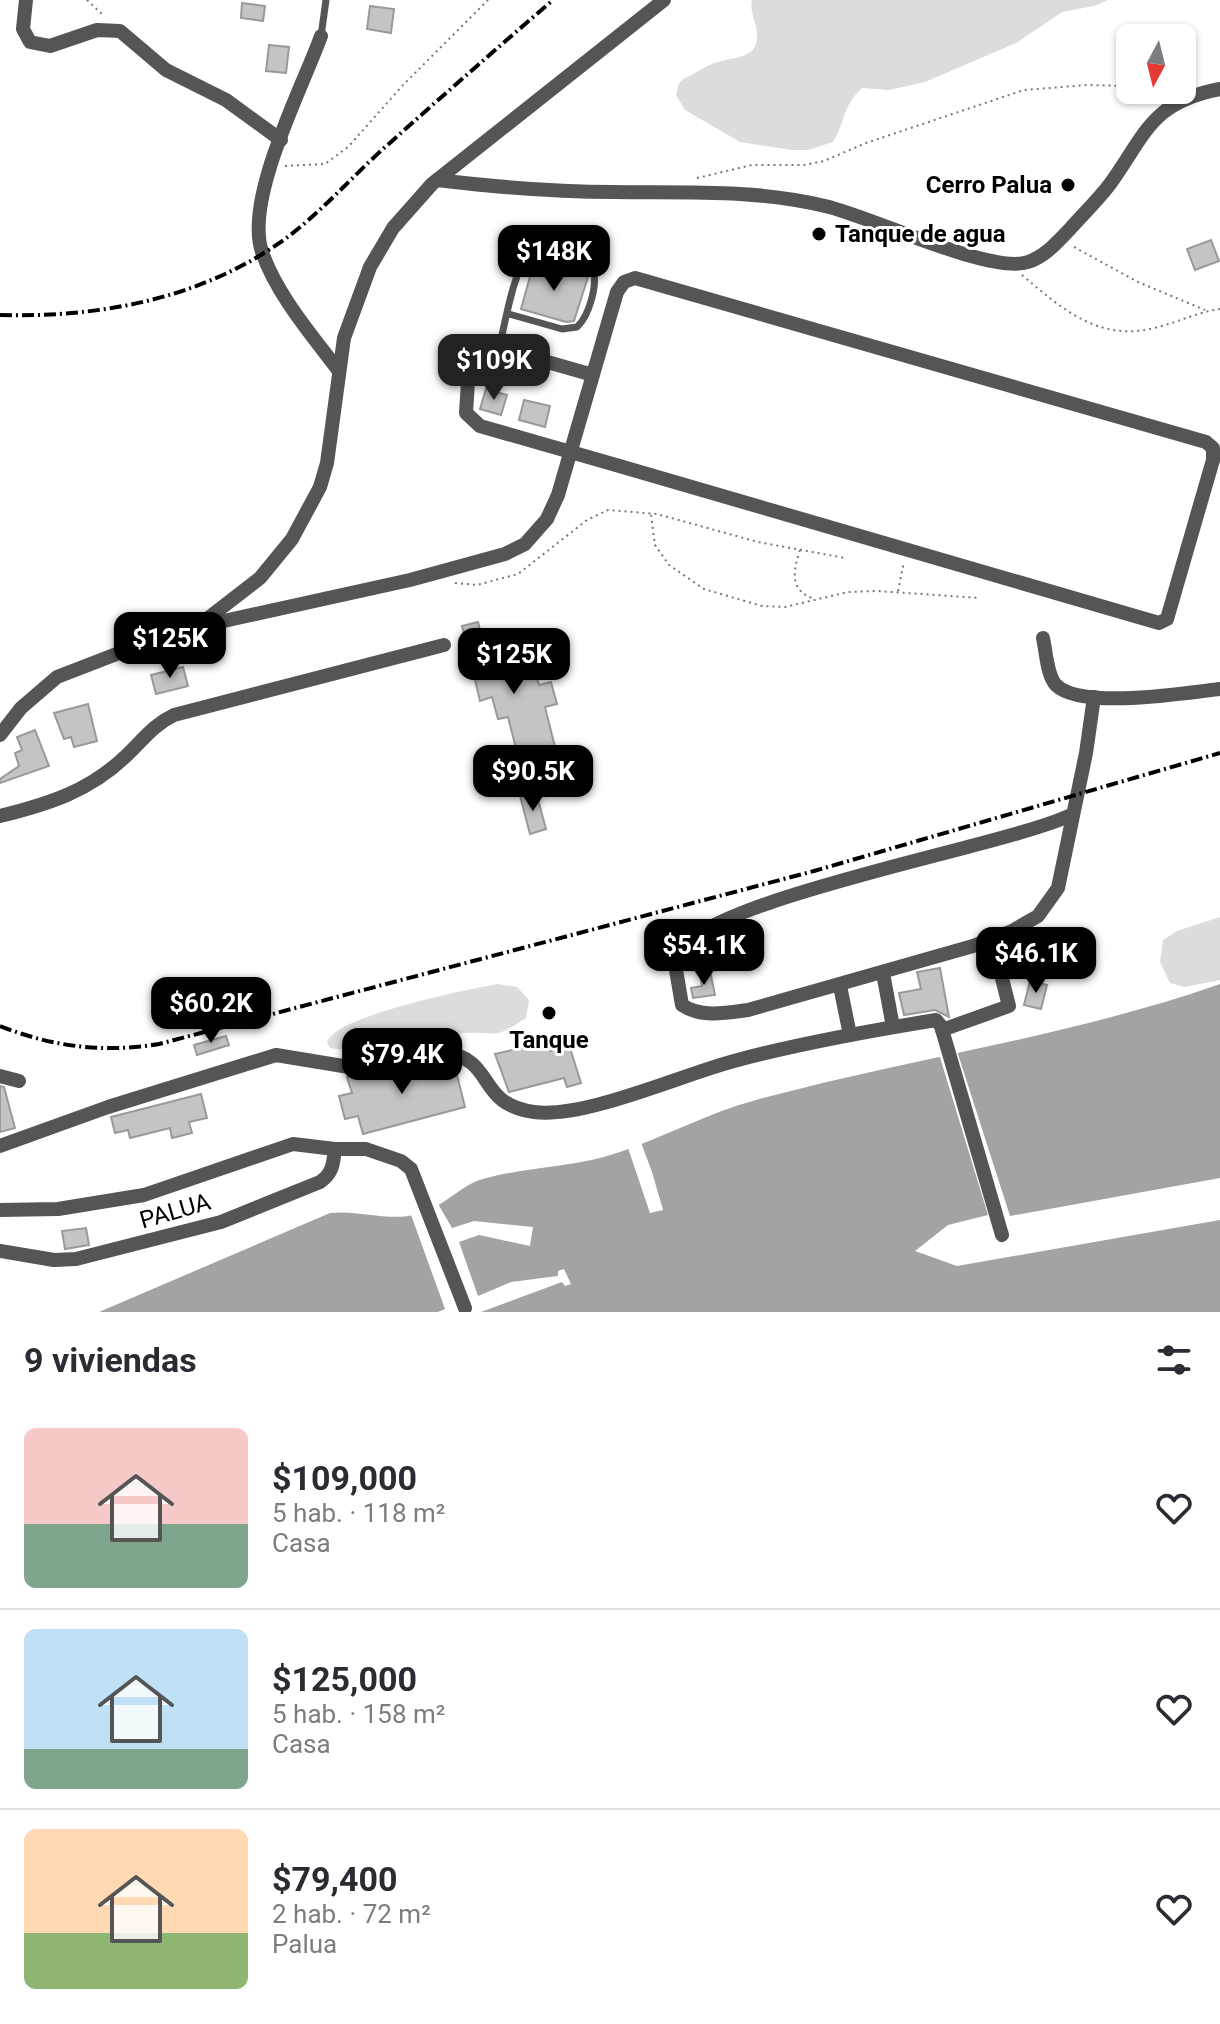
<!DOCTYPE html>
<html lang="es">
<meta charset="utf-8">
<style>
body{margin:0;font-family:Roboto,sans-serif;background:#f2f2f3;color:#2b2b33;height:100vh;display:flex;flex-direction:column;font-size:30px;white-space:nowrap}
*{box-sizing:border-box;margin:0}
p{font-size:26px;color:#7c7c81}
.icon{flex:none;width:44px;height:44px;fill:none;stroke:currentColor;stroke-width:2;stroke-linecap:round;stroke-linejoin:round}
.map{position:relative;height:1312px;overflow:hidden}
.panel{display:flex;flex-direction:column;background:#fff;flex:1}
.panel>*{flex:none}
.needle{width:52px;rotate:187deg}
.tools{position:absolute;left:1116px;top:24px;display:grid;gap:16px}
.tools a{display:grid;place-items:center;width:80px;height:80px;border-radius:12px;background:#fff;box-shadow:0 2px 6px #0004;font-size:40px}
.price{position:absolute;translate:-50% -68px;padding:0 18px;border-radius:16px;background:#000;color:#fff;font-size:26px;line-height:52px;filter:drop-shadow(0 2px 4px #0008)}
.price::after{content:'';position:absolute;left:50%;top:48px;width:24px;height:18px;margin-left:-12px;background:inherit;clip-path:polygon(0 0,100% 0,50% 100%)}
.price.on{background:#222;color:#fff}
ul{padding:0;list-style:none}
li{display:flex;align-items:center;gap:24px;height:200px;padding:0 24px}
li+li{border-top:2px solid #e1e1e2}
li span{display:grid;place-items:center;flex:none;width:224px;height:160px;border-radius:12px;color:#555}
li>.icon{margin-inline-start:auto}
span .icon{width:96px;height:96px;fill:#fffc;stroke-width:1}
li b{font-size:34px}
h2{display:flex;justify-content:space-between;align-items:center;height:96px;padding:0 24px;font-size:34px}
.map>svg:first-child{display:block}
.green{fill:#dcdcdc}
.water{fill:#a3a3a3}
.pier{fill:#fff}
.building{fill:#c4c4c4;stroke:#999;stroke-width:2}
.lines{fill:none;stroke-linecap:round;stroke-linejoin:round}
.path{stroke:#777;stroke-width:2;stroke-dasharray:2 4;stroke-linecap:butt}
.service{stroke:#555;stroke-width:7}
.minor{stroke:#555;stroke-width:14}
.rail{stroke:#000;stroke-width:4;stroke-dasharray:12 4 2 4;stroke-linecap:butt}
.poi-dot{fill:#000;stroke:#fff;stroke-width:3}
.labels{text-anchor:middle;stroke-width:6;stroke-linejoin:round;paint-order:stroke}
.poi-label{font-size:24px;font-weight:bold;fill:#000;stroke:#fff;text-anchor:end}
.street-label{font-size:24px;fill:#000;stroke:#fff}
</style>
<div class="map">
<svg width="1220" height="1312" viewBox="0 0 1220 1312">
<rect width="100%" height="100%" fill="#fff"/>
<g class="green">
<path d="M752,0H1108L1094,6L1062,12L1016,43L925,82L889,90L862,88C841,108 846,121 833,142L808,150H792L740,142L685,110L676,95L679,83L683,79C695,74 706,65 718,62C732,57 757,59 757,37C758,24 749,14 752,0Z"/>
<polygon points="1220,917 1220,980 1185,987 1170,983 1160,962 1163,940 1177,931"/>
<path d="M498,984L517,987L529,1000L526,1018C491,1041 500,1031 463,1033C455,1034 448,1039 440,1040C402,1048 368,1054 330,1048L327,1042C335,1016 469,989 498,984Z"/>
</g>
<path class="water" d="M1220,984V1312H99L330,1213C358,1210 388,1221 414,1215C443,1209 460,1185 483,1179C528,1166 576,1168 620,1152C666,1136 708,1113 756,1100C910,1058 1069,1037 1220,984Z"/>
<g class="pier">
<polygon points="957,1051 1010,1216 1220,1178 1220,1220 957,1266 915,1251 948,1225 988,1215 939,1054"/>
<polygon points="640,1140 652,1172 663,1210 650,1213 627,1145"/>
<polygon points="437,1202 452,1228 474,1221 533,1227 530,1246 479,1235 459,1242 478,1296 511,1282 558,1276 558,1271 564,1269 571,1284 565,1286 562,1282 481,1312 438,1312 445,1309 410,1212"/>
</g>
<g class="building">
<polygon points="242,3 265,6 263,21 241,18"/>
<polygon points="370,6 394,9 391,33 367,29"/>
<polygon points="269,45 289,47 286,73 266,71"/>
<polygon points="1211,240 1219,261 1195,270 1187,249"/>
<polygon points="534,262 588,277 574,321 566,322 521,309"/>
<polygon points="486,389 507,395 501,415 480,409"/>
<polygon points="524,400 550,406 545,427 519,420"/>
<polygon points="478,622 490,668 531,657 539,685 551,682 557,704 545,707 556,751 519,760 508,717 498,719 492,697 480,701 462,626"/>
<polygon points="183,667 188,686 156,694 151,675"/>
<polygon points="88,704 97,741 74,747 71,737 64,739 54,713"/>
<polygon points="35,730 49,766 0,783 0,779 19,766 15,753 22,750 17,737"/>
<polygon points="536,792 546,829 530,834 520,796"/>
<polygon points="940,968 949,1017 935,1010 904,1015 899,993 921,989 917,972"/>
<polygon points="710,971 715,995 693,998 691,988 702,986 700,973"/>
<polygon points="1030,981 1047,985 1041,1009 1024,1005"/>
<polygon points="226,1036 229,1045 197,1055 194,1045"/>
<polygon points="547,1042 550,1051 569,1045 581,1083 567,1087 564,1078 509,1092 495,1054"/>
<polygon points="442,1062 456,1071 465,1107 363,1134 358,1116 345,1119 339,1096 352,1093 347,1077"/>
<polygon points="0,1086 4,1087 15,1128 0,1132"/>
<polygon points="201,1094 207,1118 189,1122 192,1133 172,1138 170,1128 130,1138 128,1130 115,1133 111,1117"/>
<polygon points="86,1228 89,1245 65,1249 62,1231"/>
</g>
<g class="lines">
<g class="path">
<polyline points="87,0 104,16"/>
<polyline points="285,166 325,164 348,147 404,84 488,0"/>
<polyline points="697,178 752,165 804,165 824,161 866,143 1024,90 1087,85 1130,86"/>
<polyline points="1074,247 1138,282 1205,310"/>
<path d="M1022,275C1062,309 1099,342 1154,328C1177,323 1197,312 1220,309"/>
<polyline points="651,515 655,545 669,565 704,589 762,606 785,607 848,592 877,591 980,598"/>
<path d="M800,550C793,572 789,591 815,599"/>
<polyline points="455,583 477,585 518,574 587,520 608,510 657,514 758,542 845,558"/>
<polyline points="898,591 904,562"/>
</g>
<g class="service">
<polyline points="321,36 326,0"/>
<path d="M499,347C506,321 512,277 527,256C542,247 580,259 593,269C598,285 589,316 577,327L562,329L509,314"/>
</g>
<g class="minor">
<polyline points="26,0 23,29 30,42 50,46 97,30 120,31 166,70 226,100 281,140"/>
<path d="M321,36C302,89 244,199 262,252C277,295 311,334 338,370"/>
<path d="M437,180C496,187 554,192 613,192C684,193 755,189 825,206C870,216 991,275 1028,262C1046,256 1057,242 1070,229C1083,214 1098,200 1110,184C1146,134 1151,102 1220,89"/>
<polyline points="183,630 410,580 505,554 525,544 547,519 558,495 617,292 624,282 635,278 1206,442 1213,448 1213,460 1167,619 1159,623 616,465 480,426 466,413 468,382 481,343 593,375"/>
<path d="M1043,638C1046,651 1047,676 1056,685C1081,710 1186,693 1220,689"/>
<polyline points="0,735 21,708 57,677 207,619 260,578 292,539 320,487 327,463 344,338 370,267 393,228 432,184 664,0"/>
<path d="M1071,815C1001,848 697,899 674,958L682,1005C701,1018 726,1013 748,1010L973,946L1012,931L1038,916L1058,888L1086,753L1094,697"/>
<path d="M0,816C49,804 90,791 127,755C143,740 153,725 174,715L444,645"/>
<polyline points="883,973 893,1027"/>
<polyline points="840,986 850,1035"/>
<polyline points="942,1030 1009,1006 992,939"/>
<polyline points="0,1076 19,1081"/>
<path d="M0,1146L108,1107L276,1055L349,1067L443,1052C497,1059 475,1104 534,1112C584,1119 681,1075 734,1061C800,1043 868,1031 936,1020L941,1026L1002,1235"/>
<polyline points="0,1210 58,1209 144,1195 293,1144 335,1149 366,1149 401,1161 411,1169 465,1308"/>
<path d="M0,1251L54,1260L76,1259L221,1222L320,1182C333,1173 333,1164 335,1149"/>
</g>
<g class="rail">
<path d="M0,315C101,318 206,298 289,236C323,210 351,178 383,149C439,99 496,49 553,0"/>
<path d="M0,1026C53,1047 103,1053 159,1044L814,871L1220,753"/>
</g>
</g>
<g class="poi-dot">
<circle cx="1068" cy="185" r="8"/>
<circle cx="819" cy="234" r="8"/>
<circle cx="549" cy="1013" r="8"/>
</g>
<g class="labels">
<g class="poi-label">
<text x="1052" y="193">Cerro Palua</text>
<text x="835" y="242" text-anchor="start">Tanque de agua</text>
<text x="549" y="1048" text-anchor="middle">Tanque</text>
</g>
<g class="street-label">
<text transform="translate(175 1211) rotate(-16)" y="8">PALUA</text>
</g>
</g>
</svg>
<div class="tools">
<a><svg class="needle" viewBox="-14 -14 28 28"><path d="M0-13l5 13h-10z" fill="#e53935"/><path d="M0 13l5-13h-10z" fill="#7c7c81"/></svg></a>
</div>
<b class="price" style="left:554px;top:293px">$148K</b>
<b class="price on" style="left:494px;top:402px">$109K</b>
<b class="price" style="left:170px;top:680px">$125K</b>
<b class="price" style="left:514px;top:696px">$125K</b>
<b class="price" style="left:533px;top:813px">$90.5K</b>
<b class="price" style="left:704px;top:987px">$54.1K</b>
<b class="price" style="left:1036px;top:995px">$46.1K</b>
<b class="price" style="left:211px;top:1045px">$60.2K</b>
<b class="price" style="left:402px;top:1096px">$79.4K</b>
</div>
<section class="panel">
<h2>9 viviendas<svg class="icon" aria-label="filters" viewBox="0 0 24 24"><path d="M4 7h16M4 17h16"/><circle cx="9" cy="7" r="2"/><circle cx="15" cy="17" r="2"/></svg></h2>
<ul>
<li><span style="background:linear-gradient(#f6c9c9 60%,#7fa58c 0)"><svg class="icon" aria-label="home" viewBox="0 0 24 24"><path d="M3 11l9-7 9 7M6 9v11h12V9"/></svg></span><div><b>$109,000</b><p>5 hab. · 118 m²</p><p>Casa</p></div><svg class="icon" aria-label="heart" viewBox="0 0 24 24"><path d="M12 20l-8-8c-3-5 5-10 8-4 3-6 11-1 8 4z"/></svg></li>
<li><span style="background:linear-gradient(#bfe0f5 75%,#7fa58c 0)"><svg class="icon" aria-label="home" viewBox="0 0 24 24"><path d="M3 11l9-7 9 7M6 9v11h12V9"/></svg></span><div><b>$125,000</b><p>5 hab. · 158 m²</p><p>Casa</p></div><svg class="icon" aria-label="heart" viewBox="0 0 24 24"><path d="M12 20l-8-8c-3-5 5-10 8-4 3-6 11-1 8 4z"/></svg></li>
<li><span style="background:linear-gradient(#ffd9b3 65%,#8fb573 0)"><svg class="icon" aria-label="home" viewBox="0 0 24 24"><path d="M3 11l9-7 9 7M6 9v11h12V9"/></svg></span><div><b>$79,400</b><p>2 hab. · 72 m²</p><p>Palua</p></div><svg class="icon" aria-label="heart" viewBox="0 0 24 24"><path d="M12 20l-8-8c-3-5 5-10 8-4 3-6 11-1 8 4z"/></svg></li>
</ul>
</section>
